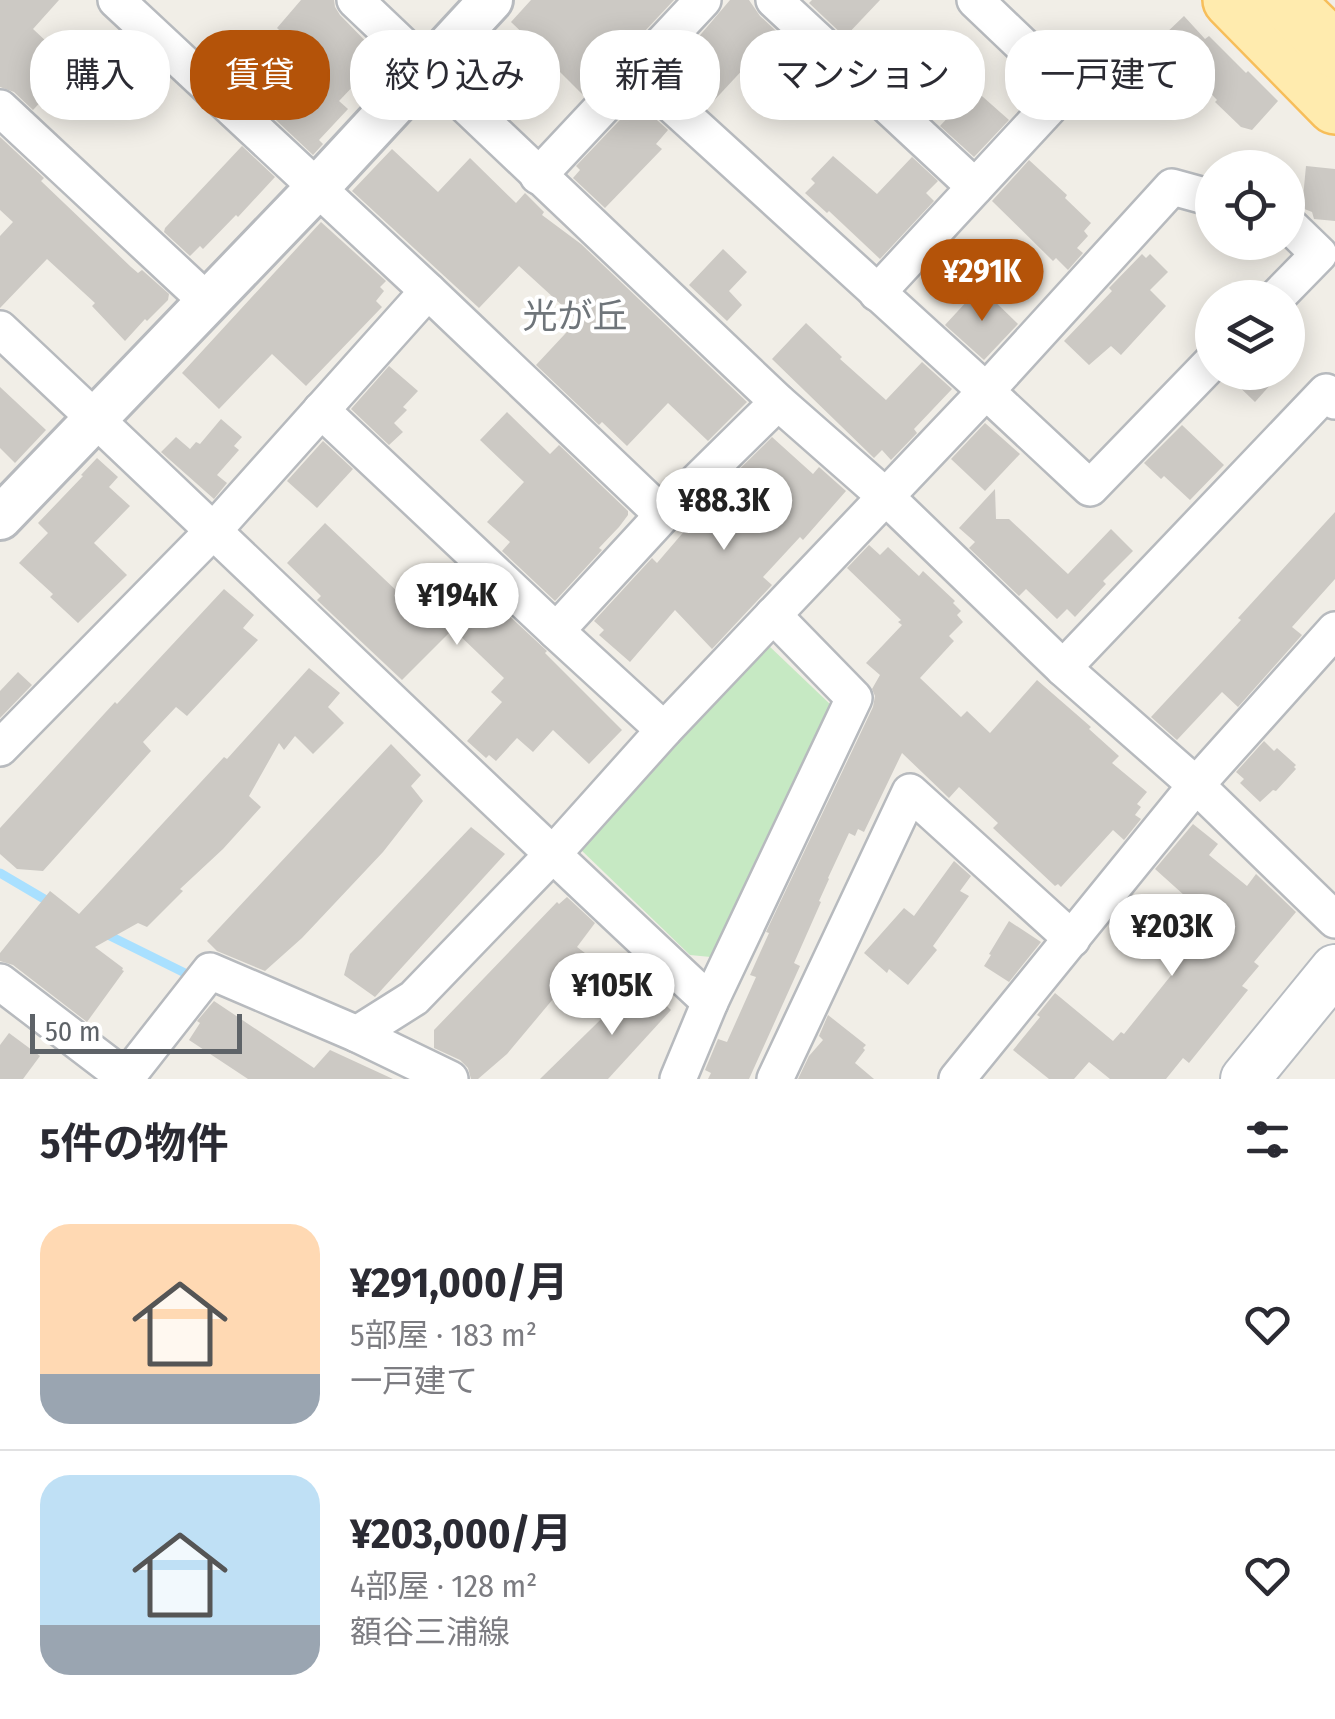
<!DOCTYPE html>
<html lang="ja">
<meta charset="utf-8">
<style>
body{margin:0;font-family:"Fira Sans Condensed","Noto Sans JP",sans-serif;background:#f7f7f7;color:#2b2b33;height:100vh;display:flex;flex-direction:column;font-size:38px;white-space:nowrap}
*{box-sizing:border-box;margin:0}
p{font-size:32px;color:#7c7c81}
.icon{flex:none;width:55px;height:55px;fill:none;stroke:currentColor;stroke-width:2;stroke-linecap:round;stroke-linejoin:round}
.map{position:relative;height:1079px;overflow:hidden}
.panel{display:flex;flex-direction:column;background:#fff;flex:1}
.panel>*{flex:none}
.guide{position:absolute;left:30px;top:30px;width:1275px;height:90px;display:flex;gap:20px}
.fabs{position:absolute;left:1195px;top:150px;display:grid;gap:20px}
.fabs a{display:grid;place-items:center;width:110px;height:110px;border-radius:50%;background:#fff;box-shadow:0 5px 25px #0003;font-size:50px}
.scale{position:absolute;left:30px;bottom:25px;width:212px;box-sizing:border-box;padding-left:10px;border:5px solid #5e6368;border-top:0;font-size:28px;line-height:35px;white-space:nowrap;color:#5e6368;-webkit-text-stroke:8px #fff;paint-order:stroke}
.price{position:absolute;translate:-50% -85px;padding:0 22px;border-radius:35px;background:#fff;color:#222;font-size:32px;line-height:65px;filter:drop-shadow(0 2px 5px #0008)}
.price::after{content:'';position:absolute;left:50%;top:60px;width:30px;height:22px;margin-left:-15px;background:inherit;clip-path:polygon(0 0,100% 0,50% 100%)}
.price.current{background:#b45309;color:#fff}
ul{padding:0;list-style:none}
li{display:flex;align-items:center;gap:30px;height:250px;padding:0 40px}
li+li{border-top:2px solid #e1e1e2}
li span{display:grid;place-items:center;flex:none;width:280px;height:200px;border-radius:30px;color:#555}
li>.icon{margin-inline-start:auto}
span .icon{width:120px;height:120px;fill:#fffc;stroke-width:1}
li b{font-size:42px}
h2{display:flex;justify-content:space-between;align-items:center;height:120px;padding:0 40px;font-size:42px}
.tag{padding:0 35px;border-radius:40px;background:#fff;box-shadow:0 5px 25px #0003;font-size:35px;line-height:90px}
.tag.current{background:#b45309;color:#fff}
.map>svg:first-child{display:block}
.green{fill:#c6e9c3}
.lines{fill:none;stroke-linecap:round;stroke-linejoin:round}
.stream{stroke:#a9e0ff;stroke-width:9}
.building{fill:#ccc9c4}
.minor-casing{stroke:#b7babe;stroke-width:40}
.tertiary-casing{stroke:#b7babe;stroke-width:48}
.secondary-casing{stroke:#b8bcc1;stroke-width:52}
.primary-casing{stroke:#f7be5a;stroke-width:60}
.minor{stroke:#fff;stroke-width:35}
.tertiary{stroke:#fff;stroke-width:42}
.secondary{stroke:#fff;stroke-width:48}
.primary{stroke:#ffebae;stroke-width:55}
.labels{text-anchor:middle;stroke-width:8;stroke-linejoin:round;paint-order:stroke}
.quarter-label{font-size:35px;fill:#6f757a;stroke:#fff}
</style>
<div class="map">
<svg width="1335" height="1079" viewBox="0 0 1335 1079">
<rect width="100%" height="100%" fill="#f1eee7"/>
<polygon class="green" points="767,644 832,706 721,958 690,955 578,847"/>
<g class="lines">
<g class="stream">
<polyline points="0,873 51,903"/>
<polyline points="104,933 193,977"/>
</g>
</g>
<g class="building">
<polygon points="0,0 59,0 33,29 63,57 48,94 33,110 14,92 0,87"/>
<polygon points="301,0 334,0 335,7 340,15 377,53 373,57 377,61 339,101 348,109 319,140 323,144 313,155 259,104 271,91 281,101 315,65 277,28"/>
<polygon points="531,0 674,0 584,96 552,64 554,63 511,22"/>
<polygon points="730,0 749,0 760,16 822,74 812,85 802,75 782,96 748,64 708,107 698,99 668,73"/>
<polygon points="812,0 880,0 845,37 809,3"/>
<polygon points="1184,16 1205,39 1209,36 1246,73 1248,71 1278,101 1252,130 1241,127 1215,102 1217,100 1185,66 1165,84 1140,58"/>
<polygon points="115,30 153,66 118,103 80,66"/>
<polygon points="974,89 1009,120 974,157 940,126"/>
<polygon points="637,102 668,130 656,144 662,149 605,208 573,178 580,170 576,166"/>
<polygon points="0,137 44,178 41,181 131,267 138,273 142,270 169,294 168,300 147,321 145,319 125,341 92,306 95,303 47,259 0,308 0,236 13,222 0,210"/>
<polygon points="242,146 275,177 238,217 236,215 203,249 200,246 190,256 164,232 165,228"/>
<polygon points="392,149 438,192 470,158 516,203 525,193 544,212 542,215 581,244 747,402 708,441 668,403 627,446 602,422 599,425 536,365 578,320 519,266 479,308 352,191"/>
<polygon points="833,156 877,194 912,157 938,181 926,193 934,201 880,259 829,211 827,213 805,193 815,183 811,179"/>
<polygon points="1029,160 1067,195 1065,198 1091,223 1084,231 1088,236 1077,248 1083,253 1068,270 1056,258 1053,261 992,201"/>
<polygon points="1306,166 1335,169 1335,221 1314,219 1312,212 1302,208"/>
<polygon points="321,222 386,281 380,287 384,291 376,301 382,307 306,386 272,354 219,409 182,373"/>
<polygon points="723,249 747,272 729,291 742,305 727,321 689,285"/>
<polygon points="1142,254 1146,258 1150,254 1168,272 1150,290 1166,306 1121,355 1111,346 1089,365 1064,341 1112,291 1109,288"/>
<polygon points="980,287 1018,324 984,360 945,325"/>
<polygon points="806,323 842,357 840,359 886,400 922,362 952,389 914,429 917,433 891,460 882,450 874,458 772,359"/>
<polygon points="389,366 418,391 403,407 407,410 394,423 403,432 389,445 351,409"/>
<polygon points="1230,372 1282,372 1255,402 1228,376"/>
<polygon points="0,387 46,430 15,463 0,448"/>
<polygon points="507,412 550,454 559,445 628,511 628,515 619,527 599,548 602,550 555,601 502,551 510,542 487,522 524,482 480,440"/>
<polygon points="221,419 242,437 234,446 239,450 217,475 227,483 214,499 161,452 176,437 190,449 196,442 200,444"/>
<polygon points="985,423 1020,454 985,491 951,459"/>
<polygon points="1182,425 1224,465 1190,500 1164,476 1161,479 1144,463"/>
<polygon points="772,437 813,474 819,467 846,491 803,540 800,537 763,577 772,585 712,649 675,610 630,662 599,635 604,630 594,621 652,558 657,563 693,521 690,518"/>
<polygon points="323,441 353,469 317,508 287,481"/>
<polygon points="97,458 118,477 109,487 130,506 94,543 127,575 78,623 50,597 53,594 19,563 48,533 38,523 83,476 81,475"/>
<polygon points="995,489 996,519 1009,519 1068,574 1111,529 1133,551 1103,581 1106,584 1075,617 1067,609 1057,619 1026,589 1019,596 969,548 975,542 959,528"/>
<polygon points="1335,512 1335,579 1292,627 1302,635 1238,707 1222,692 1177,740 1151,717 1241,620 1238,618"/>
<polygon points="325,523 418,611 458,568 547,651 545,653 622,730 589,764 553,730 533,752 517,738 496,761 489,755 486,758 467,741 502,702 491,692 504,678 456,632 452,636 449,633 402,680 317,600 321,596 287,563"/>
<polygon points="869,545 880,555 888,547 919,576 923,571 955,601 953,603 961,611 957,615 963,622 949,636 954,641 920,678 961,717 967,711 990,733 1037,680 1091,727 1089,729 1119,756 1112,763 1147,792 1137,804 1141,807 1135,815 1141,819 1124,840 1113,830 1061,887 1058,884 1055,886 993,828 998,823 959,787 949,798 902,753 864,832 858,829 855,836 849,833 828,878 829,879 819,901 821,902 794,963 800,966 749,1079 708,1079 711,1073 705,1070 718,1039 727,1042 756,977 750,975 769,933 766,932 873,707 875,696 872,689 880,675 866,663 902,625 898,622 901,620 847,568"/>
<polygon points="224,589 254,615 243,628 258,640 187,716 176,707 143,742 151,751 43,871 17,869 0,854 0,828 115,702 117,704"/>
<polygon points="309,668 340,693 328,707 344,723 313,754 295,736 284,750 279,743 249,796 261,807 223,849 180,889 183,891 147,927 138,923 95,947 123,968 122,970 124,971 87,1022 13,965 0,961 0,953 50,891 79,914 224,757 227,759"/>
<polygon points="18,672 32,685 0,718 0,691"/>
<polygon points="1264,741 1274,751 1277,748 1296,765 1294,767 1296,769 1276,791 1273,790 1260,802 1240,783 1244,779 1236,772"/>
<polygon points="391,744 421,775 411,786 423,801 383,852 302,938 265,971 217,951 207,941"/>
<polygon points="1193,824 1218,844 1209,855 1247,886 1256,874 1296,912 1254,962 1259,966 1242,986 1248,990 1189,1063 1183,1058 1166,1079 1110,1079 1089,1062 1074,1079 1049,1079 1013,1050 1040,1017 1037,1015 1055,993 1113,1041 1121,1032 1124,1034 1214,922 1155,869"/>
<polygon points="471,827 505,854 375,997 344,975 350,954"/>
<polygon points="954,861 971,876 960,891 969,896 933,946 937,950 908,985 889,969 887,973 864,953 904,908 914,916"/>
<polygon points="567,897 595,923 577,947 589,956 507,1054 478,1079 471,1079 468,1068 460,1060 434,1048 434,1030 557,902 559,904"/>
<polygon points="1009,921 1041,942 1009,982 984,966 991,955 989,954"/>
<polygon points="640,981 671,1010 608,1079 540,1079"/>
<polygon points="214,1001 314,1068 330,1050 393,1079 248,1079 189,1040 200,1023 197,1021"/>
<polygon points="828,1015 866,1045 863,1048 865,1050 855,1063 874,1079 798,1079 809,1056 823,1040 819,1036"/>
<polygon points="9,1033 40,1056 23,1079 0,1079 0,1045"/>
</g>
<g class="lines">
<defs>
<g id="minor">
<polyline points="116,0 428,291 663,515"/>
<polyline points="355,0 778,402 885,496 1063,668 1196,785 1335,920"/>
<polyline points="774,0 975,187"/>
<polyline points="636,72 986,391 664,730"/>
<polyline points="0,108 208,302"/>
<polyline points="538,176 703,0"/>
<polyline points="1212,198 1172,187 986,391 1090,488 1212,362"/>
<polyline points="877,293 1067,88 975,0"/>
<polyline points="1276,298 1319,254 1288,224"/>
<path d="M0,329C238,552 471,780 710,1002L854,698L773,615"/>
<polyline points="321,410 556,631"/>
<polyline points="1063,668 1326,392 1335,401"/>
<polyline points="0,748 214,530 428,291"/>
<polyline points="0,982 127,1079"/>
<polyline points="357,1034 450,1079"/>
<polyline points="126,1078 210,971 357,1034 414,998 552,855 664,730 556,631 663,515 778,402"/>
<polyline points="678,1079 710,1002"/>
<polyline points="775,1079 910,792 1072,939"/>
<polyline points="957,1079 1196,785 1335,630"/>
</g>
<polyline id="tertiary" points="0,518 317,188 491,0"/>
<polyline id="secondary" points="1245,1079 1335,969"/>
<g id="primary">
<polyline points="1231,0 1335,106"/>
<polyline points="1284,0 1335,50"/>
</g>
</defs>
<use href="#minor" class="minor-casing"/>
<use href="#tertiary" class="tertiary-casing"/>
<use href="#secondary" class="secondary-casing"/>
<use href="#primary" class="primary-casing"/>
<use href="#minor" class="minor"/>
<use href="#tertiary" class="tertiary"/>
<use href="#secondary" class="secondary"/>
<use href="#primary" class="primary"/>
</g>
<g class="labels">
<g class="quarter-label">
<text x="575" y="328">光が丘</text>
</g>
</g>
</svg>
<div class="fabs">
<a><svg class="icon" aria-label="locate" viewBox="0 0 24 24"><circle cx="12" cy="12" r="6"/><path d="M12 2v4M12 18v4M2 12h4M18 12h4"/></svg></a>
<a><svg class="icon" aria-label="layers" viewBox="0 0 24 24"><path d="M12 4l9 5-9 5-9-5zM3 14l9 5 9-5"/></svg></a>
</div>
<div class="scale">50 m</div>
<b class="price current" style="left:982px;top:324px">¥291K</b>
<b class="price" style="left:724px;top:553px">¥88.3K</b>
<b class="price" style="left:457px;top:648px">¥194K</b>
<b class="price" style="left:1172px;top:979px">¥203K</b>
<b class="price" style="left:612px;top:1038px">¥105K</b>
<div class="guide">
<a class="tag">購入</a>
<a class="tag current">賃貸</a>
<a class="tag">絞り込み</a>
<a class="tag">新着</a>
<a class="tag">マンション</a>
<a class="tag">一戸建て</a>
</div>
</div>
<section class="panel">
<h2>5件の物件<svg class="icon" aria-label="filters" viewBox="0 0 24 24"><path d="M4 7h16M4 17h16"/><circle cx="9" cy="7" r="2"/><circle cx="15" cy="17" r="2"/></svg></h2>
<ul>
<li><span style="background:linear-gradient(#ffd9b3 75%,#9aa5b1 0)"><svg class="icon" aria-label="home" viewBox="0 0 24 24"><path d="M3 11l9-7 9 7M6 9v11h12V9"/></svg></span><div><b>¥291,000/月</b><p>5部屋 · 183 m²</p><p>一戸建て</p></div><svg class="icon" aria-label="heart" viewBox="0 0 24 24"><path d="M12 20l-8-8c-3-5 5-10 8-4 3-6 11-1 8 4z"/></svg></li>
<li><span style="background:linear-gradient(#bfe0f5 75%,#9aa5b1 0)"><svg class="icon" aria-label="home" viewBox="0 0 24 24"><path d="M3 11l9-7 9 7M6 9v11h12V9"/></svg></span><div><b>¥203,000/月</b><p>4部屋 · 128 m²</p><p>額谷三浦線</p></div><svg class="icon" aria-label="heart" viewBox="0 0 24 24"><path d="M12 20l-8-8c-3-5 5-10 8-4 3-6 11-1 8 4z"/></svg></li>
</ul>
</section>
